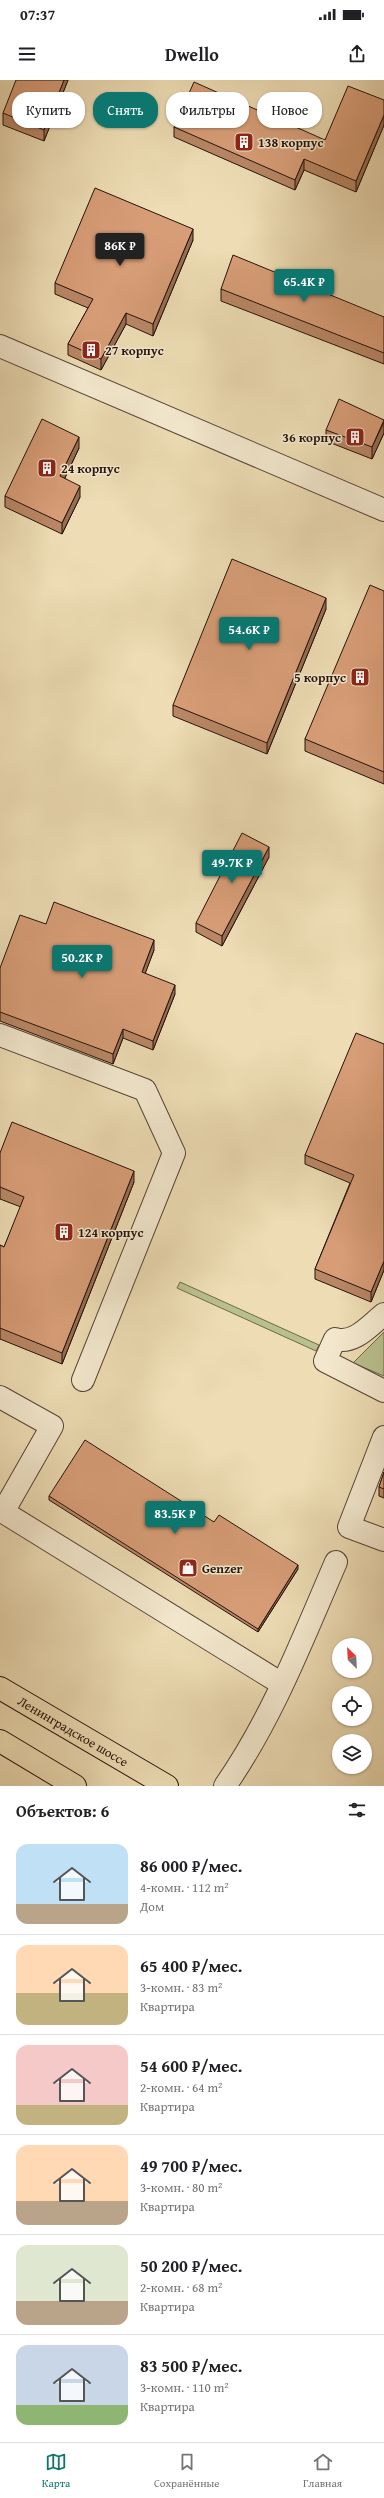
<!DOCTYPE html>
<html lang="ru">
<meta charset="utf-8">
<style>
body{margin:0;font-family:"Gentium Book Plus",serif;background:#f6f6f6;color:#202124;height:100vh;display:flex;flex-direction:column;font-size:15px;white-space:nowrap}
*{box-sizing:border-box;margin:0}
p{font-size:13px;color:#757577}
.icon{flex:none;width:22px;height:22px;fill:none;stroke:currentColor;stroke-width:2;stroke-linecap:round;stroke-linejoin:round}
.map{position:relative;height:1706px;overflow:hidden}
.side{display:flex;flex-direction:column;background:#fff;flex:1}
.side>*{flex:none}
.hud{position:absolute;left:12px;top:12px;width:360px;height:36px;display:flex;gap:8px}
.needle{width:26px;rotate:336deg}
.buttons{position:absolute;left:332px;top:1558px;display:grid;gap:8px}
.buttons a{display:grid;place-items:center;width:40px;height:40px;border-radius:50%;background:#fff;box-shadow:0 1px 3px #0004;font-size:20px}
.price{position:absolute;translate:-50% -34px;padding:0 9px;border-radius:4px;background:#0f766e;color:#fff;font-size:13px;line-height:26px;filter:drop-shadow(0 1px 2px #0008)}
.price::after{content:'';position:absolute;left:50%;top:24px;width:12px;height:9px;margin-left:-6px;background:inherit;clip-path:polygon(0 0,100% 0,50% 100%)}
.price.selected{background:#222;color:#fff}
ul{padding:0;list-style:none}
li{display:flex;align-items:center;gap:12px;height:100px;padding:0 16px}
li+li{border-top:1px solid #e0e0e0}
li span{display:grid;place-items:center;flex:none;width:112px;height:80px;border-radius:12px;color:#555}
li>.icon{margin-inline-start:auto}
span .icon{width:48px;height:48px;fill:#fffc;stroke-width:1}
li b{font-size:17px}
h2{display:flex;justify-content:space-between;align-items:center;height:48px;padding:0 16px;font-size:17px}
.tag{padding:0 14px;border-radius:16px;background:#fff;box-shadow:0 1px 3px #0004;font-size:14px;line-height:36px}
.tag.selected{background:#0f766e;color:#fff}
.status{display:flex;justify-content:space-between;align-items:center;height:28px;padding:0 20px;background:#fff;direction:ltr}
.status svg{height:11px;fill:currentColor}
header{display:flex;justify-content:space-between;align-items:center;height:52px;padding:0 16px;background:#fff;font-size:18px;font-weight:600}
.tab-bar{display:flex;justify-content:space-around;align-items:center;height:56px;border-top:1px solid #e0e0e0;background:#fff;font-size:11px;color:#757577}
.tab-bar a{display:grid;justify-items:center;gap:2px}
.tab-bar .selected{color:#0f766e}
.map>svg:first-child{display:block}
.green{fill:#b8c08d;stroke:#6e694c}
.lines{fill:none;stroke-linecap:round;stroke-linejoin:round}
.minor-casing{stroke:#574435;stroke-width:24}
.highway-casing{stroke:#25120b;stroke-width:24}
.minor{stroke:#f3e8ce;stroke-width:22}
.highway{stroke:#eddcb4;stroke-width:22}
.wall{fill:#b98766;stroke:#25120b}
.shaded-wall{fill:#966e53;stroke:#25120b}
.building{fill:#d79d77;stroke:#25120b}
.labels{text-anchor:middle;stroke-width:3;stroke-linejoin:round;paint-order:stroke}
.poi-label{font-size:13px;font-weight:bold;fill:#25120b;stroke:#f3e8ce;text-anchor:start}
.street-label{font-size:13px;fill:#25120b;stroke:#f3e8ce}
</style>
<div class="status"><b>07:37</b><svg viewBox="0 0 49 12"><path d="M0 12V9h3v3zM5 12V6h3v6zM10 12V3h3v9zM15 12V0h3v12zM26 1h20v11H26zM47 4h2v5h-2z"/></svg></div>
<header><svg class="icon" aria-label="menu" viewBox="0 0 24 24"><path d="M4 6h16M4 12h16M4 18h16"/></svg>Dwello<svg class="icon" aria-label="share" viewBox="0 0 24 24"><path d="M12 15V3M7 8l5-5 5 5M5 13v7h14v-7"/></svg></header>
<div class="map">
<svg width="384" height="1706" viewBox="0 0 384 1706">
<rect width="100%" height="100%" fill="#eddcb4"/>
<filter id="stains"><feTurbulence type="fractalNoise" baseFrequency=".005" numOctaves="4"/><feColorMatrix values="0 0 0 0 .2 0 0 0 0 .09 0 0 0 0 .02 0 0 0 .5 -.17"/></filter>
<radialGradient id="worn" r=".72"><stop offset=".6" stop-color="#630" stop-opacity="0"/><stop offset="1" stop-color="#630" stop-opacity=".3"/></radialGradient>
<g class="green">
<polygon points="180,1202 319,1265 316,1271 177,1208"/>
<polygon points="384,1252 384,1296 353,1283"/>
</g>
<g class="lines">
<defs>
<g id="minor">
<polyline points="0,266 384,430"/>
<polyline points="0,955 145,1010 174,1073 83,1300"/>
<path d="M384,1234C370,1245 354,1265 335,1259L325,1281L384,1311"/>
<polyline points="0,1317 52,1346 3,1432"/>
<polyline points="384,1357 349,1447 384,1460"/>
<polyline points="0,1430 282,1604"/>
<path d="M225,1706C273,1637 303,1558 336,1482"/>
</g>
<g id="highway">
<path id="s1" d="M0,1608L167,1706"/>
<polyline points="0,1661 75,1706"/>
</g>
</defs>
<use href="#minor" class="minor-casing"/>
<use href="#highway" class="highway-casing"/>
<use href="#minor" class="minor"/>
<use href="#highway" class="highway"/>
</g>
<g class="wall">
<polygon points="68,0 44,61 3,45 3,33"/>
<polygon points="384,20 384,45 356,112 304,90 295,110 174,57 174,47 325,60"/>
<polygon points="193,160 153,256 126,244 101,290 68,275 68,264 88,228 55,214 55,203"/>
<polygon points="221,209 384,237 384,284 221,221"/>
<polygon points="384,340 384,353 372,379 326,361 326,350"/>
<polygon points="79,368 65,398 80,417 62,454 5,427 5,416"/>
<polygon points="384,511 384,704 305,671 305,659"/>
<polygon points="326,529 267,674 173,636 173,625"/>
<polygon points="269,777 222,866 196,852 196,843"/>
<polygon points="46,844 154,870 145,893 175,914 153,970 123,958 113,984 0,941 0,888"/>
<polygon points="384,964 384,1190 371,1222 315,1199 315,1189 350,1103 305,1084 305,1075"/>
<polygon points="0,1073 134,1102 62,1284 0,1259 0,1165 4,1167 21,1127 0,1119"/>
<polygon points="384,1392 384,1418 379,1416 379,1407"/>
<polygon points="49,1416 214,1442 298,1489 258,1552 49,1420"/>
</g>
<g class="shaded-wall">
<polygon points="64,0 68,0 44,61 44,50"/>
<polygon points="384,35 384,45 356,112 356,101"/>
<polygon points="304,79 304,90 295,110 295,100"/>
<polygon points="193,149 193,160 153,256 153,244"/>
<polygon points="126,233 126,244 101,290 101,279"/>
<polygon points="384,342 384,353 372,379 372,367"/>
<polygon points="79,357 79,368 60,408 60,396"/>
<polygon points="80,406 80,417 62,454 62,443"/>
<polygon points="326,518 326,529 267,674 267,663"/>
<polygon points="269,767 269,777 222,866 222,856"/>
<polygon points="154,860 154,870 142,902 142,892"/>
<polygon points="175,905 175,914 153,970 153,961"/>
<polygon points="123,949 123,958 113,984 113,974"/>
<polygon points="134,1091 134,1102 62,1284 62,1273"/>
<polygon points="384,1181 384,1190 371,1222 371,1212"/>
<polygon points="298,1485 298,1489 258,1552 258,1549"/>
</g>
<g class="building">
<polygon points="16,0 64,0 44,50 3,33"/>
<polygon points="194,2 325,60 348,6 384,20 384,35 356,101 304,79 295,100 174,47"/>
<polygon points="95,108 193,149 153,244 126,233 101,279 68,264 93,219 55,203"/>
<polygon points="233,175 384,237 384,273 221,209"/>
<polygon points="339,319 384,340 372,367 326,350"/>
<polygon points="42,339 79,357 60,396 80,406 62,443 5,416"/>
<polygon points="232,479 326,518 267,663 173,625"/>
<polygon points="370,505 384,511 384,692 305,659"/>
<polygon points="242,753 269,767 222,856 196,843"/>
<polygon points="54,822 154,860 142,892 175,905 153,961 123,949 113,974 0,932 0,888 20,835 46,844"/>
<polygon points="356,953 384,964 384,1181 371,1212 315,1189 354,1095 305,1075"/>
<polygon points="12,1042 134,1091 62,1273 0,1248 0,1165 4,1167 24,1117 0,1107 0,1073"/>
<polygon points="85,1360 214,1442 219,1435 298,1485 258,1549 49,1416"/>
<polygon points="384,1392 384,1409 379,1407"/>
</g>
<defs>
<symbol id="building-square" viewBox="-11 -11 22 22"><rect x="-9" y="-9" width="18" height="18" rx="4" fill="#8f2418" stroke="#f3e8ce"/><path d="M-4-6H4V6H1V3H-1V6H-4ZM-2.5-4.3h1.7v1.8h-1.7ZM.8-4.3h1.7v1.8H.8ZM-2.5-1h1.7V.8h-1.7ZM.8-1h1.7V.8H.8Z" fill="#fff"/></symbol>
<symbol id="shop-square" viewBox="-11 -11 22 22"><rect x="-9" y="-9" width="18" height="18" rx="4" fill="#8f2418" stroke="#f3e8ce"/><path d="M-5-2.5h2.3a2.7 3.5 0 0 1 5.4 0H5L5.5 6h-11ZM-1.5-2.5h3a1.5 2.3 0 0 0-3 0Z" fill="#fff"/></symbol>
</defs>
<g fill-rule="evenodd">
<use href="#building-square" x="233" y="51" width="22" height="22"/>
<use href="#building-square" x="80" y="259" width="22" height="22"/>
<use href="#building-square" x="344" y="346" width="22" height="22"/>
<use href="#building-square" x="36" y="377" width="22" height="22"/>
<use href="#building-square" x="349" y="586" width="22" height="22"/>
<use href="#building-square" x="53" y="1141" width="22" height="22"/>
<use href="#shop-square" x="177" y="1477" width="22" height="22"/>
</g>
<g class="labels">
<g class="poi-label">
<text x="258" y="67">138 корпус</text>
<text x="105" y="275">27 корпус</text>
<text x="341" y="362" text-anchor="end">36 корпус</text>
<text x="61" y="393">24 корпус</text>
<text x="346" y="602" text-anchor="end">5 корпус</text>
<text x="78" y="1157">124 корпус</text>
<text x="202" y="1493">Genzer</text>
</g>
<g class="street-label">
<text dy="5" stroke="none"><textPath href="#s1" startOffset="85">Ленинградское шоссе</textPath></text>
</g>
</g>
<rect width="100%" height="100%" filter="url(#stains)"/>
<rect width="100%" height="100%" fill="url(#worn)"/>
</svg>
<div class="buttons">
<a><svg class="needle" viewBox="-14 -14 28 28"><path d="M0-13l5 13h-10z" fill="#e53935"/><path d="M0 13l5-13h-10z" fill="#757577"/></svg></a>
<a><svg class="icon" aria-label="locate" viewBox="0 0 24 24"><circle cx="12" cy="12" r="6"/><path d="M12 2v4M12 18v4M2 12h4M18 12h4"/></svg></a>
<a><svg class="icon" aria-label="layers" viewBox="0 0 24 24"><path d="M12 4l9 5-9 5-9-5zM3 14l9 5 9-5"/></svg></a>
</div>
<b class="price selected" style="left:120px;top:187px">86K ₽</b>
<b class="price" style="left:304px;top:223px">65.4K ₽</b>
<b class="price" style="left:249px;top:571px">54.6K ₽</b>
<b class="price" style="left:232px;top:804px">49.7K ₽</b>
<b class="price" style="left:82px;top:899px">50.2K ₽</b>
<b class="price" style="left:175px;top:1455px">83.5K ₽</b>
<div class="hud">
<a class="tag">Купить</a>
<a class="tag selected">Снять</a>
<a class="tag">Фильтры</a>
<a class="tag">Новое</a>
</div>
</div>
<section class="side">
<h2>Объектов: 6<svg class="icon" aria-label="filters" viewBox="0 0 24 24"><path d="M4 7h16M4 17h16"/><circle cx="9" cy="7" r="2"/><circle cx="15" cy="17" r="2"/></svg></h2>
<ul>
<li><span style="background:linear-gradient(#bfe0f5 75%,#b9a48a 0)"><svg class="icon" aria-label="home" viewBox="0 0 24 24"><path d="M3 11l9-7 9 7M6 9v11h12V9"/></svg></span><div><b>86 000 ₽/мес.</b><p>4-комн. · 112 m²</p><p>Дом</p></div></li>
<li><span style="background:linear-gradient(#ffd9b3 60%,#c2b280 0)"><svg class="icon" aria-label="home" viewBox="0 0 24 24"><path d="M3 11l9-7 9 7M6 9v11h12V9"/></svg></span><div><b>65 400 ₽/мес.</b><p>3-комн. · 83 m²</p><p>Квартира</p></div></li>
<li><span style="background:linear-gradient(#f6c9c9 75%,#c2b280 0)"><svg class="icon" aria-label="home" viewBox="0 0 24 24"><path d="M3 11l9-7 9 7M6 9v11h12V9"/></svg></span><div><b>54 600 ₽/мес.</b><p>2-комн. · 64 m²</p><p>Квартира</p></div></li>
<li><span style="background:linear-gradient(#ffd9b3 70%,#b9a48a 0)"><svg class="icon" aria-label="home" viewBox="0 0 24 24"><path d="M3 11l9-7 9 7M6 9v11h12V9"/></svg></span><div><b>49 700 ₽/мес.</b><p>3-комн. · 80 m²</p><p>Квартира</p></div></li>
<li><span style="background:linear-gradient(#dfe7d0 70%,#b9a48a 0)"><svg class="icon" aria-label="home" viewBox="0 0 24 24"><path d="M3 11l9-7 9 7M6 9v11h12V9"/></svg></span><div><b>50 200 ₽/мес.</b><p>2-комн. · 68 m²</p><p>Квартира</p></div></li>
<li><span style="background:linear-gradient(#c9d6e8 75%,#8fb573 0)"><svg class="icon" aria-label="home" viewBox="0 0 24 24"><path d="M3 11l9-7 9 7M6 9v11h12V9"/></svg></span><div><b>83 500 ₽/мес.</b><p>3-комн. · 110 m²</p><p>Квартира</p></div></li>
</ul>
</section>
<nav class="tab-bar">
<a class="selected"><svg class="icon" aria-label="map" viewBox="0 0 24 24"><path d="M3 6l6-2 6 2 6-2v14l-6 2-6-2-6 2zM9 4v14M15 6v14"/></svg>Карта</a>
<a><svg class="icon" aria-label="saved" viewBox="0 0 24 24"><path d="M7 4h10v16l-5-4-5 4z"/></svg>Сохранённые</a>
<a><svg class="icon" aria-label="home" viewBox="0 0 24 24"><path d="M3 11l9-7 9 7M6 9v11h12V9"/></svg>Главная</a>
</nav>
